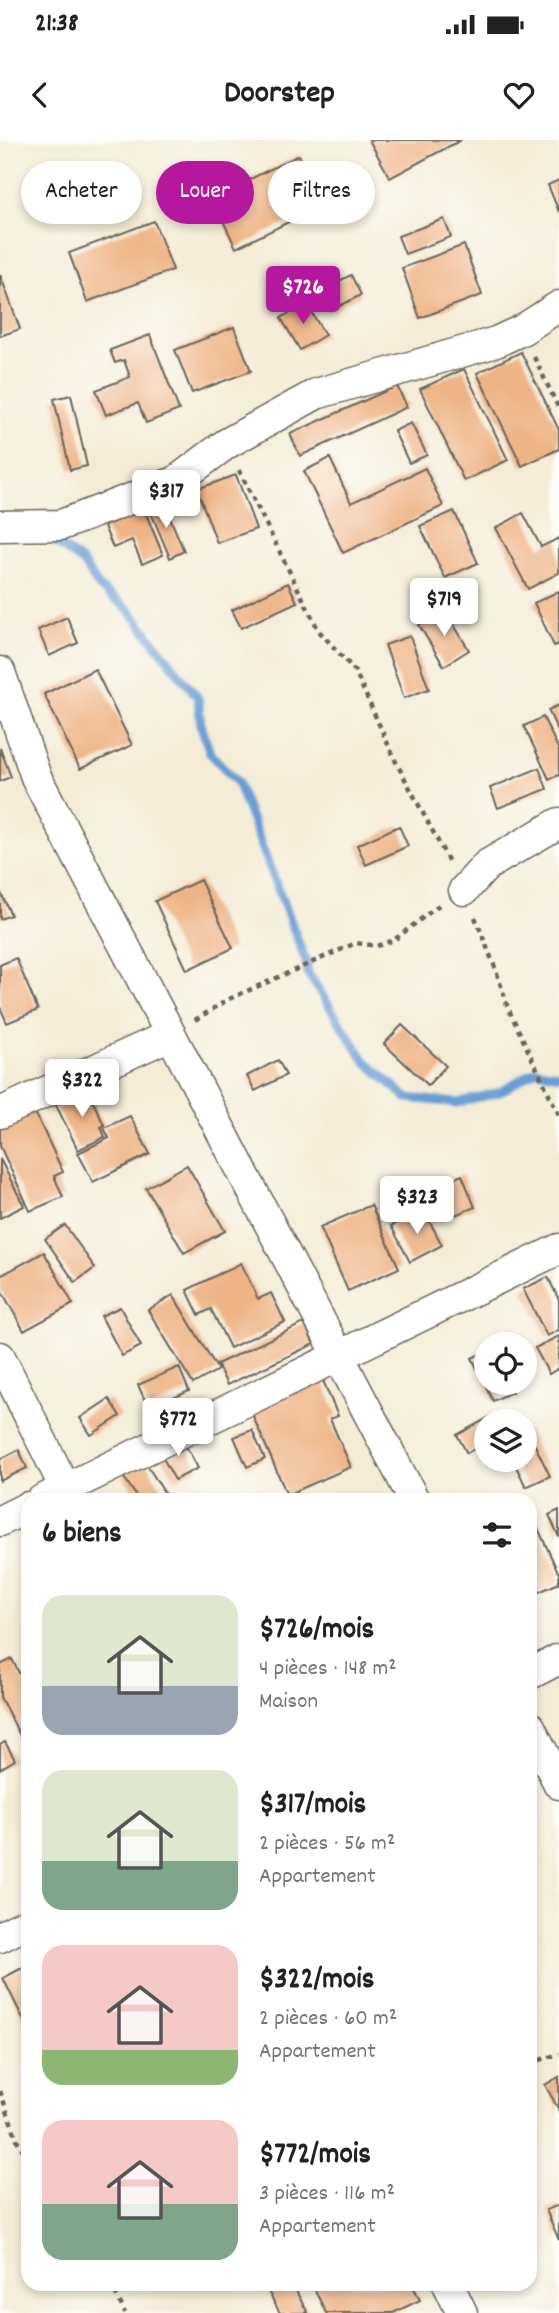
<!DOCTYPE html>
<html lang="fr">
<meta charset="utf-8">
<style>
body{margin:0;font-family:Dekko,sans-serif;background:#f6f6f6;color:#222;height:100vh;display:flex;flex-direction:column;font-size:26px;white-space:nowrap}
*{box-sizing:border-box;margin:0}
p{font-size:23px;color:#767676}
.icon{flex:none;width:38px;height:38px;fill:none;stroke:currentColor;stroke-width:2;stroke-linecap:round;stroke-linejoin:round}
.map{position:relative;flex:1;overflow:hidden}
.side{position:absolute;left:21px;top:1353px;width:516px;height:798px;display:flex;flex-direction:column;background:#fff;border-radius:21px;box-shadow:0 4px 10px #0003}
.side>*{flex:none}
.top-card{position:absolute;left:21px;top:21px;width:518px;height:63px;display:flex;gap:14px}
.tools{position:absolute;left:474px;top:1192px;display:grid;gap:14px}
.tools a{display:grid;place-items:center;width:63px;height:63px;border-radius:50%;background:#fff;box-shadow:0 4px 10px #0003;font-size:35px}
.price{position:absolute;translate:-50% -60px;padding:0 16px;border-radius:7px;background:#fff;color:#222;font-size:23px;line-height:46px;filter:drop-shadow(0 2px 4px #0008)}
.price::after{content:'';position:absolute;left:50%;top:42px;width:21px;height:16px;margin-left:-10px;background:inherit;clip-path:polygon(0 0,100% 0,50% 100%)}
.price.on{background:#b5179e;color:#fff}
ul{padding:0;list-style:none}
li{display:flex;align-items:center;gap:21px;height:175px;padding:0 21px}
li span{display:grid;place-items:center;flex:none;width:196px;height:140px;border-radius:21px;color:#555}
li>.icon{margin-inline-start:auto}
span .icon{width:84px;height:84px;fill:#fffc;stroke-width:1}
li b{font-size:30px}
h2{display:flex;justify-content:space-between;align-items:center;height:84px;padding:0 21px;font-size:30px}
.pill{padding:0 24px;border-radius:32px;background:#fff;box-shadow:0 4px 10px #0003;font-size:24px;line-height:63px}
.pill.on{background:#b5179e;color:#fff}
.status{display:flex;justify-content:space-between;align-items:center;height:49px;padding:0 35px;background:#fff;direction:ltr}
.status svg{height:19px;fill:currentColor}
header{display:flex;justify-content:space-between;align-items:center;height:91px;padding:0 21px;background:#fff;font-size:32px;font-weight:700}
.map>svg:first-child{display:block}
.lines{fill:none;stroke-linecap:round;stroke-linejoin:round}
.stream{stroke:#689ed5;stroke-width:9}
.building{fill:#eeb485}
.minor-casing{stroke:#68655d;stroke-width:33}
.path{stroke:#68655d;stroke-width:4.5;stroke-dasharray:5 5;stroke-linecap:butt}
.minor{stroke:#fff;stroke-width:30}
</style>
<div class="status"><b>21:38</b><svg viewBox="0 0 49 12"><path d="M0 12V9h3v3zM5 12V6h3v6zM10 12V3h3v9zM15 12V0h3v12zM26 1h20v11H26zM47 4h2v5h-2z"/></svg></div>
<header><svg class="icon" aria-label="back" viewBox="0 0 24 24"><path d="M15 5l-7 7 7 7"/></svg>Doorstep<svg class="icon" aria-label="heart" viewBox="0 0 24 24"><path d="M12 20l-8-8c-3-5 5-10 8-4 3-6 11-1 8 4z"/></svg></header>
<div class="map">
<svg width="559" height="2173" viewBox="0 0 559 2173">
<rect width="100%" height="100%" fill="#fdfcf7"/>
<filter id="ink" filterUnits="userSpaceOnUse"><feTurbulence type="fractalNoise" baseFrequency=".0143" numOctaves="2"/><feDisplacementMap in="SourceGraphic" scale="14" xChannelSelector="R" yChannelSelector="G"/><feConvolveMatrix kernelMatrix="1 2 1 2 8 2 1 2 1" color-interpolation-filters="sRGB"/></filter>
<filter id="wash" filterUnits="userSpaceOnUse"><feTurbulence type="fractalNoise" baseFrequency=".00686" numOctaves="4" result="noise"/><feDisplacementMap in="SourceGraphic" scale="28" xChannelSelector="R" yChannelSelector="G"/><feGaussianBlur stdDeviation="1.57" result="paint"/><feColorMatrix in="noise" values="0 0 0 0 0 0 0 0 0 0 0 0 0 0 0 0 0 1.4 0 .05"/><feComposite in="paint" operator="in"/></filter>
<g filter="url(#wash)">
<rect width="100%" height="100%" fill="#f4ecd7"/>
<g class="lines">
<polyline class="stream" points="42,398 51,399 82,422 100,448 129,470 198,558 201,585 210,613 237,642 307,824 307,832 365,921 407,958 457,963 500,952 536,930 559,935"/>
</g>
<g id="blocks">
<g class="building">
<polygon points="369,0 461,0 390,38"/>
<polygon points="299,15 323,65 236,108 212,58"/>
<polygon points="559,40 559,72 548,45"/>
<polygon points="444,79 451,97 405,114 398,96"/>
<polygon points="154,81 173,130 87,162 69,113"/>
<polygon points="464,105 482,155 420,178 402,128"/>
<polygon points="0,134 20,189 0,196"/>
<polygon points="351,135 361,155 332,170 321,150"/>
<polygon points="306,163 325,195 300,210 281,178"/>
<polygon points="234,187 251,231 192,253 175,210"/>
<polygon points="150,195 179,270 146,283 138,263 106,275 96,250 130,237 124,220 115,223 110,210"/>
<polygon points="521,212 559,290 559,309 522,326 477,233"/>
<polygon points="464,229 508,320 464,341 420,249"/>
<polygon points="397,246 407,267 300,316 290,294"/>
<polygon points="71,255 87,326 70,330 54,259"/>
<polygon points="411,283 427,315 409,323 394,291"/>
<polygon points="330,318 351,363 425,328 443,366 343,413 304,331"/>
<polygon points="236,335 256,389 217,403 197,349"/>
<polygon points="163,361 184,411 170,418 149,368"/>
<polygon points="144,369 163,415 142,424 132,400 113,408 104,386"/>
<polygon points="454,371 478,423 445,438 420,386"/>
<polygon points="523,373 541,407 559,398 559,433 528,449 496,388"/>
<polygon points="288,443 297,462 241,488 232,470"/>
<polygon points="559,451 559,504 554,506 534,463"/>
<polygon points="445,470 469,510 444,526 419,485"/>
<polygon points="67,477 78,503 49,516 38,490"/>
<polygon points="410,496 429,549 404,558 385,505"/>
<polygon points="95,529 132,605 80,629 44,554"/>
<polygon points="559,565 559,593 548,570"/>
<polygon points="543,577 559,610 559,635 549,639 524,586"/>
<polygon points="0,608 11,637 0,641"/>
<polygon points="539,628 547,649 498,668 490,648"/>
<polygon points="399,686 408,706 366,725 357,705"/>
<polygon points="200,740 233,808 187,830 155,761"/>
<polygon points="0,751 11,775 0,779"/>
<polygon points="16,818 38,870 7,883 0,867 0,825"/>
<polygon points="402,885 446,926 428,945 384,904"/>
<polygon points="278,920 286,935 255,951 247,936"/>
<polygon points="87,949 104,985 101,987 105,997 78,1010 55,963"/>
<polygon points="33,968 63,1032 54,1036 63,1057 30,1071 0,1006 0,983"/>
<polygon points="130,976 150,1014 93,1042 78,1013 109,998 104,988"/>
<polygon points="0,1019 24,1066 0,1078"/>
<polygon points="187,1025 225,1091 184,1113 146,1048"/>
<polygon points="462,1035 475,1067 455,1075 442,1043"/>
<polygon points="371,1065 399,1128 348,1151 320,1087"/>
<polygon points="423,1069 442,1105 410,1122 391,1086"/>
<polygon points="65,1085 95,1128 75,1142 45,1099"/>
<polygon points="44,1112 73,1164 24,1191 0,1148 0,1136"/>
<polygon points="241,1123 258,1159 271,1153 285,1182 230,1208 211,1169 199,1175 187,1150"/>
<polygon points="548,1137 559,1160 559,1190 547,1196 523,1149"/>
<polygon points="173,1155 218,1230 193,1244 148,1170"/>
<polygon points="120,1167 141,1206 122,1216 101,1176"/>
<polygon points="304,1183 314,1204 227,1245 217,1224"/>
<polygon points="559,1196 559,1228 549,1234 535,1208"/>
<polygon points="486,1211 486,1242 507,1242 512,1252 493,1261 472,1218"/>
<polygon points="179,1227 189,1251 149,1269 138,1245"/>
<polygon points="321,1236 338,1276 330,1279 351,1327 287,1355 249,1267"/>
<polygon points="109,1259 120,1276 91,1295 80,1278"/>
<polygon points="497,1273 501,1281 486,1281 486,1302 467,1313 457,1295"/>
<polygon points="252,1290 265,1319 247,1327 234,1297"/>
<polygon points="528,1291 550,1336 526,1347 513,1320 525,1320 525,1292"/>
<polygon points="181,1297 198,1328 175,1340 158,1309"/>
<polygon points="19,1310 27,1328 0,1341 0,1319"/>
<polygon points="145,1322 169,1360 139,1360 123,1336"/>
<polygon points="559,1370 559,1397 549,1375"/>
<polygon points="536,1384 559,1434 559,1443 530,1456 530,1387"/>
<polygon points="12,1519 28,1551 28,1605 26,1607 0,1557 0,1525"/>
<polygon points="5,1602 15,1620 0,1629 0,1605"/>
<polygon points="28,1825 28,1889 3,1838"/>
<polygon points="530,1876 538,1895 530,1898"/>
<polygon points="559,1937 559,1970 545,1945"/>
<polygon points="559,2065 559,2100 546,2070"/>
<polygon points="264,2144 292,2144 308,2173 280,2173"/>
<polygon points="312,2144 424,2144 414,2148 420,2160 393,2173 326,2173"/>
</g>
</g>
</g>
<g filter="url(#ink)">
<use href="#blocks" fill-opacity="0" stroke="#68655d" stroke-width="2"/>
<g class="lines">
<defs>
<g id="minor">
<polyline points="0,386 61,385 175,342 226,304 316,254 496,202 522,190 559,166"/>
<polyline points="0,532 36,637 414,1360"/>
<polyline points="464,750 487,725 559,683"/>
<polyline points="0,973 170,895"/>
<polyline points="0,1217 71,1360"/>
<polyline points="42,1360 559,1109"/>
<polyline points="0,1381 28,1367"/>
<polyline points="530,1534 559,1519"/>
<polyline points="530,1587 559,1644"/>
<polyline points="0,1797 28,1783"/>
<polyline points="448,2144 462,2173"/>
</g>
</defs>
<use href="#minor" class="minor-casing"/>
<g class="path">
<polyline points="534,217 559,269"/>
<polyline points="239,330 319,491 355,531 396,622 449,722"/>
<polyline points="475,777 496,830 508,868 559,975"/>
<polyline points="195,880 229,859 356,803 377,806 394,800 439,765"/>
<polyline points="530,1923 559,1914"/>
<polyline points="0,1951 18,2002 28,2018"/>
<polyline points="111,2144 125,2173"/>
</g>
<use href="#minor" class="minor"/>
</g>
</g>
</svg>
<div class="tools">
<a><svg class="icon" aria-label="locate" viewBox="0 0 24 24"><circle cx="12" cy="12" r="6"/><path d="M12 2v4M12 18v4M2 12h4M18 12h4"/></svg></a>
<a><svg class="icon" aria-label="layers" viewBox="0 0 24 24"><path d="M12 4l9 5-9 5-9-5zM3 14l9 5 9-5"/></svg></a>
</div>
<b class="price on" style="left:303px;top:186px">$726</b>
<b class="price" style="left:166px;top:390px">$317</b>
<b class="price" style="left:444px;top:498px">$719</b>
<b class="price" style="left:82px;top:979px">$322</b>
<b class="price" style="left:417px;top:1096px">$323</b>
<b class="price" style="left:178px;top:1318px">$772</b>
<div class="top-card">
<a class="pill">Acheter</a>
<a class="pill on">Louer</a>
<a class="pill">Filtres</a>
</div>
<section class="side">
<h2>6 biens<svg class="icon" aria-label="filters" viewBox="0 0 24 24"><path d="M4 7h16M4 17h16"/><circle cx="9" cy="7" r="2"/><circle cx="15" cy="17" r="2"/></svg></h2>
<ul>
<li><span style="background:linear-gradient(#dfe7d0 65%,#9aa5b1 0)"><svg class="icon" aria-label="home" viewBox="0 0 24 24"><path d="M3 11l9-7 9 7M6 9v11h12V9"/></svg></span><div><b>$726/mois</b><p>4 pièces · 148 m²</p><p>Maison</p></div></li>
<li><span style="background:linear-gradient(#dfe7d0 65%,#7fa58c 0)"><svg class="icon" aria-label="home" viewBox="0 0 24 24"><path d="M3 11l9-7 9 7M6 9v11h12V9"/></svg></span><div><b>$317/mois</b><p>2 pièces · 56 m²</p><p>Appartement</p></div></li>
<li><span style="background:linear-gradient(#f6c9c9 75%,#8fb573 0)"><svg class="icon" aria-label="home" viewBox="0 0 24 24"><path d="M3 11l9-7 9 7M6 9v11h12V9"/></svg></span><div><b>$322/mois</b><p>2 pièces · 60 m²</p><p>Appartement</p></div></li>
<li><span style="background:linear-gradient(#f6c9c9 60%,#7fa58c 0)"><svg class="icon" aria-label="home" viewBox="0 0 24 24"><path d="M3 11l9-7 9 7M6 9v11h12V9"/></svg></span><div><b>$772/mois</b><p>3 pièces · 116 m²</p><p>Appartement</p></div></li>
</ul>
</section>
</div>
